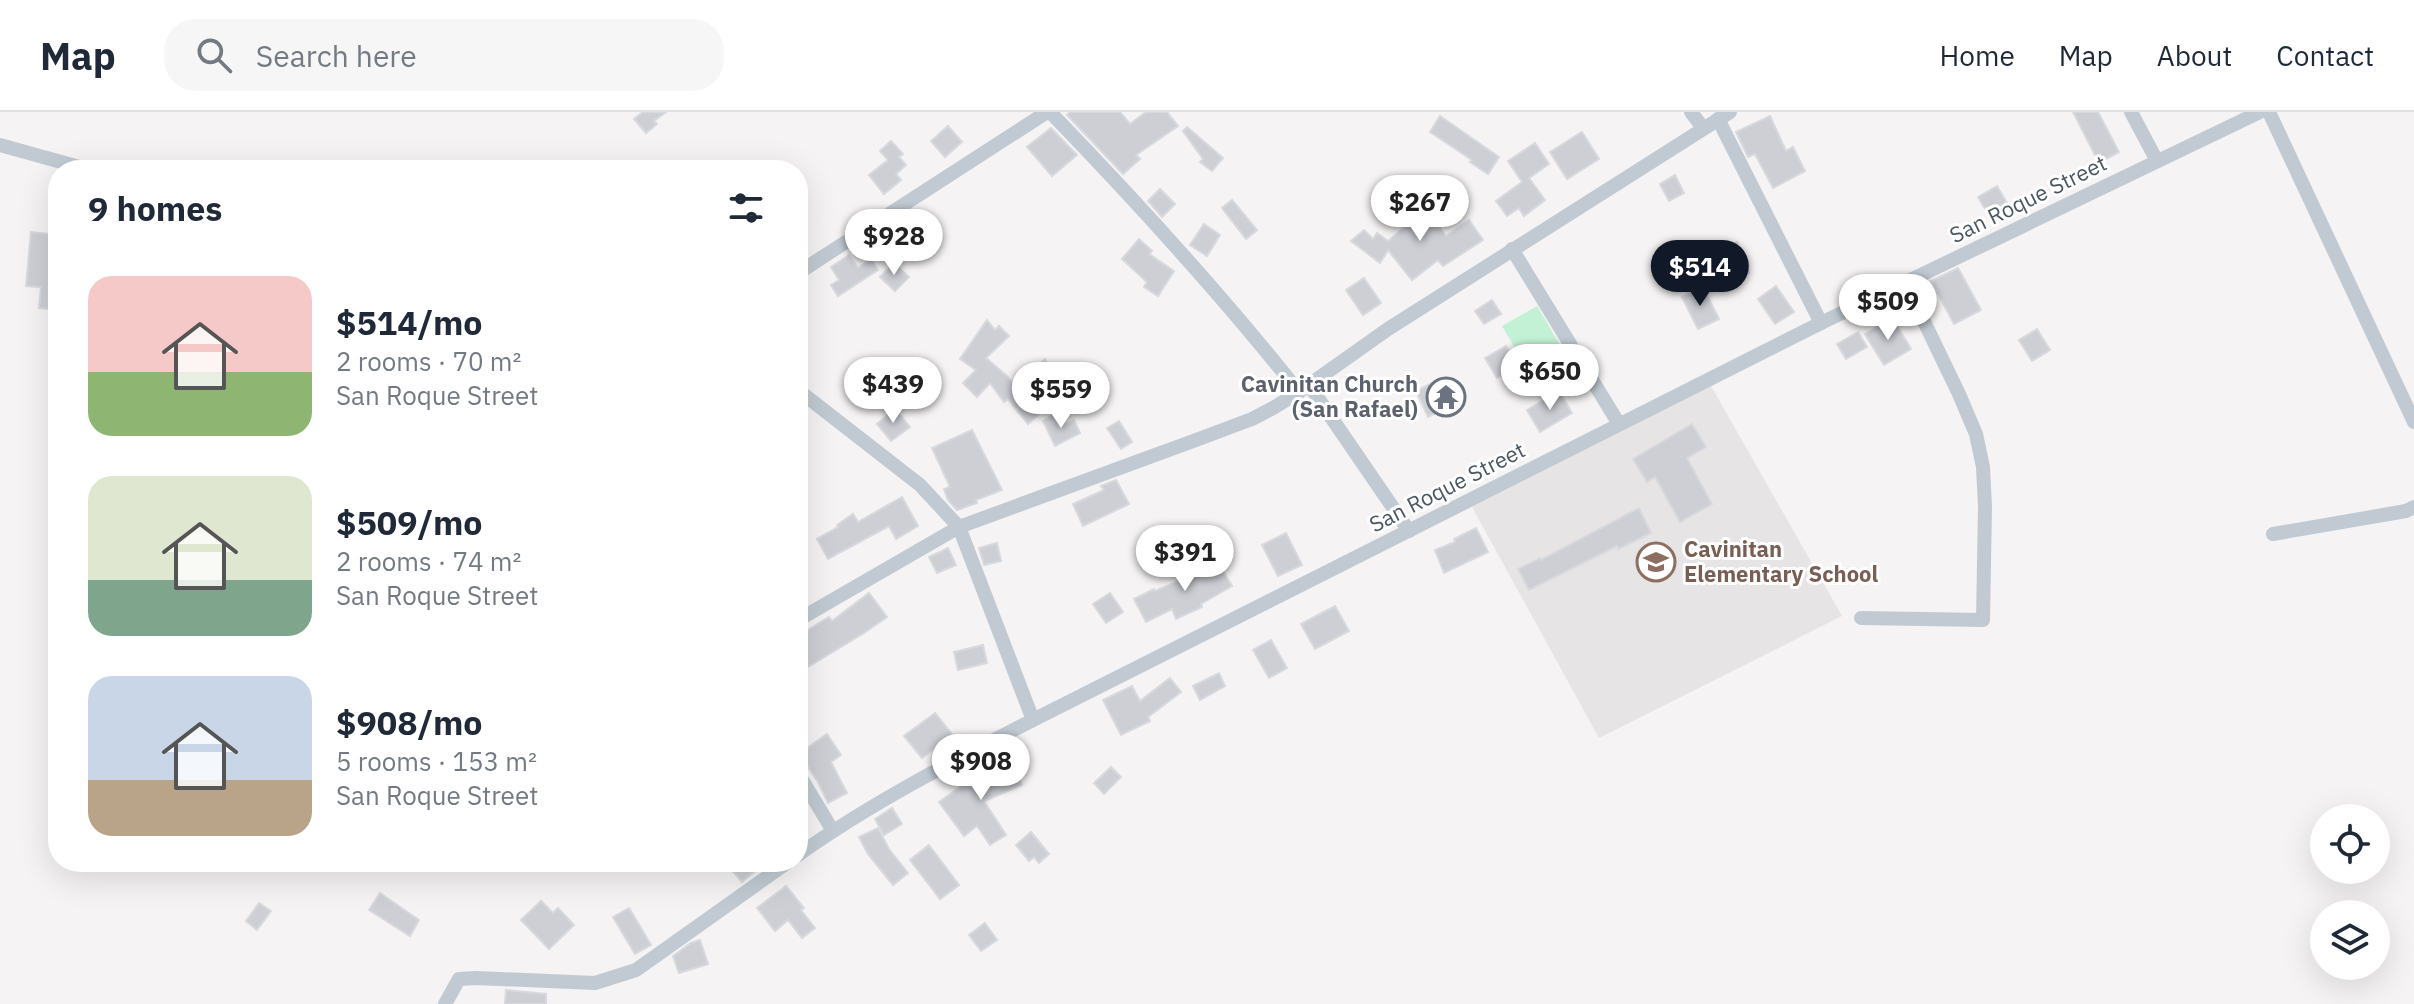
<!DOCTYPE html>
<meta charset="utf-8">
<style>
body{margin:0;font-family:"IBM Plex Sans",sans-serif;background:#f6f6f7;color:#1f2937;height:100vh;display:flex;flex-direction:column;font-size:30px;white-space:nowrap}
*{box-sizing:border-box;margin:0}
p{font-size:26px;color:#747a83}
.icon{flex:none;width:44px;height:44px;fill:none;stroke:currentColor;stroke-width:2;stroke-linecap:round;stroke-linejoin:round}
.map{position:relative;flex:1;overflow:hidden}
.panel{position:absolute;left:48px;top:48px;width:760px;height:712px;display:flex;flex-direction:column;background:#fff;border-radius:32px;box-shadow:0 8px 32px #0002}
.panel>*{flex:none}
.buttons{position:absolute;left:2310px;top:692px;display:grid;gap:16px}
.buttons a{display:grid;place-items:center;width:80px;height:80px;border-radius:50%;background:#fff;box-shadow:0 8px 32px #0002;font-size:40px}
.price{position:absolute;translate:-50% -68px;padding:0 18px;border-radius:28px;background:#fff;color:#222;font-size:26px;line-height:52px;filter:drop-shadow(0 2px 4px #0008)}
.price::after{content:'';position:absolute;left:50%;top:48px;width:24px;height:18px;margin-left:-12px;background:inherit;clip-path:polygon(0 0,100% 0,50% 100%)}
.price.active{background:#111827;color:#fff}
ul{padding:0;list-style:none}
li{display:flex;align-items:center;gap:24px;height:200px;padding:0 40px}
li span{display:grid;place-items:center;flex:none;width:224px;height:160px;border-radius:24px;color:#555}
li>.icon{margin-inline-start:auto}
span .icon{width:96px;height:96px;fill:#fffc;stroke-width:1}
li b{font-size:34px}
h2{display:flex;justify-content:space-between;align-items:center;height:96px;padding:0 40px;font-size:34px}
header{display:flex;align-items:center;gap:48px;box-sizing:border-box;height:112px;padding:0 40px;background:#fff;border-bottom:2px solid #e0e1e3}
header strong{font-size:38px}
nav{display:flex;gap:44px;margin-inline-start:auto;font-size:28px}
.search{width:560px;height:72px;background:#f6f6f7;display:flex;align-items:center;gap:20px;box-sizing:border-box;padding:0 28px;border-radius:32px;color:#747a83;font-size:30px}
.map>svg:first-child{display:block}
.education{fill:#e6e4e5}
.garden{fill:#c3f1d5}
.building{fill:#cdcfd5;stroke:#d7d9de;stroke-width:2}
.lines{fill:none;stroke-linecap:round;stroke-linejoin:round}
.street{stroke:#c1cad2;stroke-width:14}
.labels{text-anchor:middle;stroke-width:6;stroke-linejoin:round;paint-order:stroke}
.street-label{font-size:22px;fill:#4a5661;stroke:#fff}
.worship-label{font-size:22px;font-weight:bold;fill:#5b616d;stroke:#fff;text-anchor:end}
.education-label{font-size:22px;font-weight:bold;fill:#785e54;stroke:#fff;text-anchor:start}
</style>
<header>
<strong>Map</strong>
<div class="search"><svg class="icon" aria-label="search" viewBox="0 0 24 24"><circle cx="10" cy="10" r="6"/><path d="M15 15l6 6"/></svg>Search here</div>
<nav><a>Home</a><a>Map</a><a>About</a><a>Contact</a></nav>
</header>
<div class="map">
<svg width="2414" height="892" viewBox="0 0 2414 892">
<rect width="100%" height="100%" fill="#f5f3f3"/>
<polygon class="education" points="1711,274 1842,504 1599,626 1472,395"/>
<polygon class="garden" points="1537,194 1577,262 1542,282 1502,214"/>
<g class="building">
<polygon points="643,0 666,0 654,9 657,12 646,21 634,7"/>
<polygon points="1070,0 1120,0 1130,12 1146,0 1167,0 1178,14 1136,43 1140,47 1123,62 1067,3"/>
<polygon points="2073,0 2098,0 2119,40 2099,51"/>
<polygon points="1440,4 1499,45 1488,62 1470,50 1472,48 1430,20"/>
<polygon points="1770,4 1786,39 1793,35 1805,59 1773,76 1755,42 1748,45 1736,20"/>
<polygon points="948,14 962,30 945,45 931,29"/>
<polygon points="1187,15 1223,46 1212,59 1200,50 1203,47 1183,19"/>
<polygon points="1051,16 1077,43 1052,64 1027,35"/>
<polygon points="1582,20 1599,47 1567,67 1550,40"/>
<polygon points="891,29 903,42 899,45 906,53 896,62 901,68 884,82 869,63 888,48 880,39"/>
<polygon points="1535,31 1549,52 1529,66 1545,88 1524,104 1519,96 1507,104 1496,89 1522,70 1508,49"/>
<polygon points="1675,63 1684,81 1669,89 1660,72"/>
<polygon points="1997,74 2007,91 1988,102 1978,85"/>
<polygon points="1160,77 1175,92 1162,105 1148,89"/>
<polygon points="1232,88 1257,118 1246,127 1222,96"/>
<polygon points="1422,92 1446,124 1469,108 1483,128 1443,154 1438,148 1412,168 1388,138 1380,151 1351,129 1364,118 1373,127 1377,121 1388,129 1407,113 1402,107"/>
<polygon points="1204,112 1220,123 1207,144 1190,133"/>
<polygon points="31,120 58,123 58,198 39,196 41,175 26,174"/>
<polygon points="1139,127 1152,139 1149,142 1174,159 1158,184 1144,175 1147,170 1122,147"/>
<polygon points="1737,130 1749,161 1736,167 1729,152 1720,156 1714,140"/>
<polygon points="849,143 858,156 871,147 878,158 838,184 831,173 839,168 831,155"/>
<polygon points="894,151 909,165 895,179 880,165"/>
<polygon points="1958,156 1981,198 1954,212 1931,169"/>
<polygon points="1364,166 1381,191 1363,203 1346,178"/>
<polygon points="1776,174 1794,200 1775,212 1758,187"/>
<polygon points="1703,175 1719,207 1698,217 1682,185"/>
<polygon points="1492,188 1501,202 1484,212 1475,199"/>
<polygon points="1892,206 1911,237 1884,253 1865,222"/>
<polygon points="987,208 995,218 999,214 1009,224 986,246 1007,264 1016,276 1045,247 1053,265 1028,290 1038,303 1028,312 1008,287 1004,290 990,271 977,285 963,271 976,258 960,247"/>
<polygon points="2037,217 2050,238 2032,249 2019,228"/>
<polygon points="1858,220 1867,235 1846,247 1837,232"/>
<polygon points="1506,234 1518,254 1497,266 1485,246"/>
<polygon points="1432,271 1444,297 1428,305 1416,279"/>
<polygon points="1559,279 1572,301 1540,320 1527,298"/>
<polygon points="895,297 910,315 891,329 877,312"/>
<polygon points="1055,302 1061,314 1074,308 1080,321 1055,334 1043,309"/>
<polygon points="1119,309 1132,330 1121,337 1107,316"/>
<polygon points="1692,312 1706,335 1687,346 1712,392 1680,410 1655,365 1647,370 1633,347"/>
<polygon points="972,318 1002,378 976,388 977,391 957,398 948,388 944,377 950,375 932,336"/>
<polygon points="1116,368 1129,392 1083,414 1073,392 1104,378 1101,374"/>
<polygon points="902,385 918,414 896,427 889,414 828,447 817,427 838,415 837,413 853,402 858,410"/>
<polygon points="1639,396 1651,421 1618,437 1617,434 1529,478 1518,457 1540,446 1541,448"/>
<polygon points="1476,416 1488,440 1444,461 1435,438 1455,430 1454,427"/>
<polygon points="1286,421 1302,453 1278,464 1262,433"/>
<polygon points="997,431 1001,449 984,453 979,436"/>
<polygon points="948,436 956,453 937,461 929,445"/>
<polygon points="1214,445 1232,474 1201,492 1202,495 1176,507 1172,497 1146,510 1134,487 1154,477 1155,479 1196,462 1194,458"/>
<polygon points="869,481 887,505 864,521 798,561 798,524 829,505 832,509"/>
<polygon points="1110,481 1123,500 1106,511 1093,492"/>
<polygon points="1335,494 1349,519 1315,537 1301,512"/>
<polygon points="1271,528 1287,556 1269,566 1253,538"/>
<polygon points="983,533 987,551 958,558 954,540"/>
<polygon points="1219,561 1225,574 1200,588 1193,574"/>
<polygon points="1170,566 1181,580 1148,605 1150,609 1121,623 1103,588 1132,574 1140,589"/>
<polygon points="935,601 952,622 922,646 904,624"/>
<polygon points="827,622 841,643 831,650 847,681 828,691 818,670 799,642"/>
<polygon points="1012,649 1022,673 984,689 1006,723 990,733 977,714 964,724 939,690 973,666"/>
<polygon points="1111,655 1121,665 1104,682 1094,671"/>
<polygon points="892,696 902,712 884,723 875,707"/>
<polygon points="878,716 889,737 908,761 893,773 868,742 859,725"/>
<polygon points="1031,720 1049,742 1039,751 1034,745 1029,749 1016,733"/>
<polygon points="929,733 959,773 940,787 910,748"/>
<polygon points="725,750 750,750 756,758 742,770"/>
<polygon points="786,774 804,796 801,798 815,816 802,826 788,808 775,819 757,796"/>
<polygon points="380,781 419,808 410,824 369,798"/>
<polygon points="541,789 553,801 558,796 574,813 549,837 521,808"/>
<polygon points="259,791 271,799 257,818 246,809"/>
<polygon points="629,796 651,833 635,842 613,805"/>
<polygon points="985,811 997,828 981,839 969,823"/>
<polygon points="700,828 708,852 679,861 673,844 691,831"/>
<polygon points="506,878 546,882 546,892 505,892"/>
</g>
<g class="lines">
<g class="street">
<path d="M1050,0C1137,90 1221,182 1299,280"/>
<polyline points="1691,0 1703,16"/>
<polyline points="2131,0 2157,49"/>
<polyline points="2269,0 2414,310"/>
<polyline points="1718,7 1821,211"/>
<polyline points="0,33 90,58"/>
<polyline points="1512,137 1619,312"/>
<polyline points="798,161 1047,0"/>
<polyline points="1309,273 1409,419"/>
<polyline points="798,278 920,373 959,415 1033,608"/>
<polyline points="2273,422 2406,399 2414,395"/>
<polyline points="1861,506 1983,508 1985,395 1983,355 1976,322 1959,282 1905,170"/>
<polyline points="798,508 959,415 1196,328 1252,307 1273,296 1299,280 1388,217 1730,0"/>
<polyline points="798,661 833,719"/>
<path d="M798,743C871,691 953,649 1033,608L1821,211L2260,0"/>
<polyline points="445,892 459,867 476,866 595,871 636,858 788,750"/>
</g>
</g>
<defs>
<symbol id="temple-ring" viewBox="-11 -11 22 22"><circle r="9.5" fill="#fff" stroke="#6b7280" stroke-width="1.5"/><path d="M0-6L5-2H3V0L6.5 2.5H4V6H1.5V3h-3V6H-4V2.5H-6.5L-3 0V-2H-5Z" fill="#6b7280"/></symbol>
<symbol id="school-ring" viewBox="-11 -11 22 22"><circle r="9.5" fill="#fff" stroke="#8d6e63" stroke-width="1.5"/><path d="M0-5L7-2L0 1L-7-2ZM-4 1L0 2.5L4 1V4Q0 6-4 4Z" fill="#8d6e63"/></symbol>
</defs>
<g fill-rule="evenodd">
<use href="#temple-ring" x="1424" y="263" width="44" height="44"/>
<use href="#school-ring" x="1634" y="428" width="44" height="44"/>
</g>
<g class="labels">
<g class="street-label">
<text transform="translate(2028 87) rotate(-26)" y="8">San Roque Street</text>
<text transform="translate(1447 375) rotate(-27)" y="8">San Roque Street</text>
</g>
<g class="worship-label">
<text x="1418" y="280">Cavinitan Church<tspan x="1418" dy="25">(San Rafael)</tspan></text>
</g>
<g class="education-label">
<text x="1684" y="445">Cavinitan<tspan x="1684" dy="25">Elementary School</tspan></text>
</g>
</g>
</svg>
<div class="buttons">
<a><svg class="icon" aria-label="locate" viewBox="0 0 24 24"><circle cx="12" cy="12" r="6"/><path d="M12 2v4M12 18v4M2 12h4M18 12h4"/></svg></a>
<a><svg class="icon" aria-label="layers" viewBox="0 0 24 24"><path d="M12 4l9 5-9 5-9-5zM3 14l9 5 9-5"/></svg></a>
</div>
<b class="price" style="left:1420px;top:131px">$267</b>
<b class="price" style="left:894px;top:165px">$928</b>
<b class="price active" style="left:1700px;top:196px">$514</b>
<b class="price" style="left:1888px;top:230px">$509</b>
<b class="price" style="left:1550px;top:300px">$650</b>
<b class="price" style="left:893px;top:313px">$439</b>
<b class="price" style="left:1061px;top:318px">$559</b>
<b class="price" style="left:1185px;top:481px">$391</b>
<b class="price" style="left:981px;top:690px">$908</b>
<section class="panel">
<h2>9 homes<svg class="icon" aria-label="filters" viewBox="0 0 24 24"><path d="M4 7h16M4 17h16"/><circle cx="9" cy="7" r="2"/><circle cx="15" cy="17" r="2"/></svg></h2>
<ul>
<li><span style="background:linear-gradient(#f6c9c9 60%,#8fb573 0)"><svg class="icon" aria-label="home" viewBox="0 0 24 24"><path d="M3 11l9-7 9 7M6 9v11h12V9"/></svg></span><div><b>$514/mo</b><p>2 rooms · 70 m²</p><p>San Roque Street</p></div></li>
<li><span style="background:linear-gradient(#dfe7d0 65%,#7fa58c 0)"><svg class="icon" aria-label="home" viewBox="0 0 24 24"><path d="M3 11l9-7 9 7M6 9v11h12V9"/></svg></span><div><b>$509/mo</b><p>2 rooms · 74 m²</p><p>San Roque Street</p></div></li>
<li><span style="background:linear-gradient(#c9d6e8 65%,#b9a48a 0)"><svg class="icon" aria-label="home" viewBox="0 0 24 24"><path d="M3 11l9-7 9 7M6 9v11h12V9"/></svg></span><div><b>$908/mo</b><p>5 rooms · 153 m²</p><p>San Roque Street</p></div></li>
</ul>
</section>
</div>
